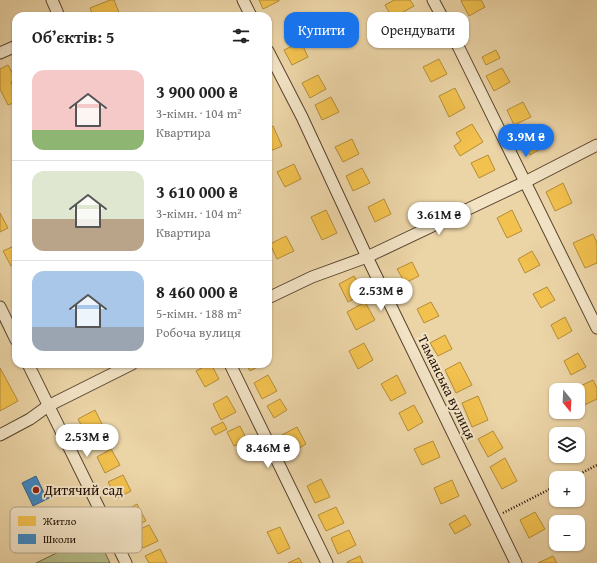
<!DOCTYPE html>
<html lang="uk">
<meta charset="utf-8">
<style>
body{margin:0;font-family:"Gentium Book Plus",serif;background:#f6f6f6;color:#222;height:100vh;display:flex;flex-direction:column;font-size:15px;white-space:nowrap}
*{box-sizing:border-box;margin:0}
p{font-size:13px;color:#767676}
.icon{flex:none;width:22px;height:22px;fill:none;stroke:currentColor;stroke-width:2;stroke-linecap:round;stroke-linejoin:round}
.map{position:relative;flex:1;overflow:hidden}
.details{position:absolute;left:12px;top:12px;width:260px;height:356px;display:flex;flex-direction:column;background:#fff;border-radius:12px;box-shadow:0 1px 3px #0004}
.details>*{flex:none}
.hud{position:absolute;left:284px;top:12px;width:253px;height:36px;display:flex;gap:8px}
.needle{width:26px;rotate:162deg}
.fabs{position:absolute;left:549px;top:383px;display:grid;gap:8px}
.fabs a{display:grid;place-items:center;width:36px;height:36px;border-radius:8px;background:#fff;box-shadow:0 1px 3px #0004;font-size:20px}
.price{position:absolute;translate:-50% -34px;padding:0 9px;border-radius:14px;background:#fff;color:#222;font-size:13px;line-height:26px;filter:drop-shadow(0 1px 2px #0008)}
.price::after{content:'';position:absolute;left:50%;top:24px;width:12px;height:9px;margin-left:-6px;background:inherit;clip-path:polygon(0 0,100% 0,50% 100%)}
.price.active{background:#1a73e8;color:#fff}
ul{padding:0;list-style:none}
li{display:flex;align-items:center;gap:12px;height:100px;padding:0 20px}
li+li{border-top:1px solid #e0e0e0}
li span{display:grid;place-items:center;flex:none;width:112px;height:80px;border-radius:12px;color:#555}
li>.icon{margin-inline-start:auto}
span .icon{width:48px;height:48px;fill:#fffc;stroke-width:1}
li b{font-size:17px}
h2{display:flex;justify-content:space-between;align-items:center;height:48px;padding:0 20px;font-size:17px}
.pill{padding:0 14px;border-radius:12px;background:#fff;box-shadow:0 1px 3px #0004;font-size:14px;line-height:36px}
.pill.active{background:#1a73e8;color:#fff}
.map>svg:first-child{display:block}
.green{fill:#b5bd89;stroke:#6c6748}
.homes{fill:#f2c14e;stroke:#b48c38}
.schools{fill:#3f88c5;stroke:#37648c}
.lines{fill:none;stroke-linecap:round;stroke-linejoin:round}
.street-casing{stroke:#55422e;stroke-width:13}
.path{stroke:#231106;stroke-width:2.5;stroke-dasharray:1 2;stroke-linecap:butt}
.street{stroke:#f2e3c5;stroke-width:11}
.poi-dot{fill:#8f2418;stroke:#f2e3c5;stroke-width:1.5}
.labels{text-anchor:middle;stroke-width:4;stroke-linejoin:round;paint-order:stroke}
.street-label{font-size:14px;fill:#231106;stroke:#f2e3c5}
.poi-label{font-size:14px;fill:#231106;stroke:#f2e3c5;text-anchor:start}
.key{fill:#f2e3c5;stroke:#b4a48c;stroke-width:1}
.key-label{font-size:11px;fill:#231106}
</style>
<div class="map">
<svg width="597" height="563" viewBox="0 0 597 563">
<rect width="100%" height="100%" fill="#ebd4a6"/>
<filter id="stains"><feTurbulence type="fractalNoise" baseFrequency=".005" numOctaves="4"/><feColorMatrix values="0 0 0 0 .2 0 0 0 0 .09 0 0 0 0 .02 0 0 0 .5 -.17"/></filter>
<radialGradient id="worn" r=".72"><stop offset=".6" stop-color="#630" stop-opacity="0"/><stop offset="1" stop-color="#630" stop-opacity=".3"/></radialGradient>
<polygon class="green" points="96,534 110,563 36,563"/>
<g class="homes">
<polygon points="110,0 114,0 120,15 93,16 90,8"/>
<polygon points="259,0 279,0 279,1 263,9"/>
<polygon points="394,0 410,0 414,6 392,18 385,5"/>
<polygon points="462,0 481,0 485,7 469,16 461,1"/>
<polygon points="421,24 429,39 413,47 405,33"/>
<polygon points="301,42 308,57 292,65 284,50"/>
<polygon points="496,50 500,58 486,65 482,57"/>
<polygon points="439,59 447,74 431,82 423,67"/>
<polygon points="8,65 15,78 11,82 16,94 16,102 8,105 0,89 0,69"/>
<polygon points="502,68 510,82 494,91 486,76"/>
<polygon points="318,75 326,89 310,98 302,83"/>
<polygon points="455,88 465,108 449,117 439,96"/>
<polygon points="331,97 339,112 322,120 315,105"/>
<polygon points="523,102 531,117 514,125 507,110"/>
<polygon points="472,124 483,142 460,156 454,146 461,141 456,133"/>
<polygon points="273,126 282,146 268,152 268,128"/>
<polygon points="539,131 546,146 530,155 522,140"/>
<polygon points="352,139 359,154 343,162 335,147"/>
<polygon points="488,155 495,170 479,178 471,163"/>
<polygon points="294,164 301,179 285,187 277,172"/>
<polygon points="362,168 370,183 353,191 346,176"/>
<polygon points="563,183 572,203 555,211 546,192"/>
<polygon points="384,199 391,214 375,222 368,207"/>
<polygon points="326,210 337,233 322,240 311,217"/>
<polygon points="512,210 522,231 507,238 497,218"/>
<polygon points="0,213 8,228 0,232"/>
<polygon points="593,234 597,243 597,263 585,268 573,243"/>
<polygon points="286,236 294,251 277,259 270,244"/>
<polygon points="16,245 16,264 11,266 3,251"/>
<polygon points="532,251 540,265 525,273 518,259"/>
<polygon points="412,262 419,276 405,283 397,269"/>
<polygon points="354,276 364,293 348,302 339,284"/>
<polygon points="547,287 555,300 541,308 533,294"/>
<polygon points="365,302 375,320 356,330 347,312"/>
<polygon points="431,302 439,316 424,323 417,309"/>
<polygon points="565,317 572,331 558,339 551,325"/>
<polygon points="445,335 452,349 438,356 430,343"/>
<polygon points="364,343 373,360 358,369 349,351"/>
<polygon points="578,353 586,367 571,375 564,361"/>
<polygon points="460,362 472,385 456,393 445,370"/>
<polygon points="209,364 211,364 219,379 205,387 196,371"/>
<polygon points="246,364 263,364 250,371"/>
<polygon points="0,368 18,401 0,411"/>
<polygon points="268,375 277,391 262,399 254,383"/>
<polygon points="397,375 406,393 391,401 381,384"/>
<polygon points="593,380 597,388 597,399 582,406 578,398 578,390 574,389"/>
<polygon points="227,396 236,412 221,420 213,404"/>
<polygon points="478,396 488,420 472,427 462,403"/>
<polygon points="280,399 287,410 274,418 267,406"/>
<polygon points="414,405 423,422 408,431 399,413"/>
<polygon points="95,410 106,432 89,440 78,419"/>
<polygon points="223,422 227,429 215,435 211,428"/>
<polygon points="240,426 247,440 234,446 227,432"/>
<polygon points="297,427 306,444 291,453 282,435"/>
<polygon points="493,431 503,448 488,457 478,439"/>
<polygon points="433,441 440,457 422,465 414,449"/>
<polygon points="111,449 120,465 105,473 97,457"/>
<polygon points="505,458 517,481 502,489 490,467"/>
<polygon points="123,475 131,491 117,498 108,482"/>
<polygon points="321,479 330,497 315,503 307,486"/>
<polygon points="452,480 459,496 441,504 434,488"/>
<polygon points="137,504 146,521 131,528 123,512"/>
<polygon points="336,507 344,523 326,531 318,515"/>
<polygon points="535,512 545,529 529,538 520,520"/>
<polygon points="465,515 471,525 455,534 449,524"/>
<polygon points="149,525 158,541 143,548 134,532"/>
<polygon points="280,527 290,548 278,554 267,532"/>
<polygon points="349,530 356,545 338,554 331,538"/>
<polygon points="160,549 167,563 149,563 145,556"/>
<polygon points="360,556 363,563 347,563 347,562"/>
<polygon points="553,556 557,563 538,563"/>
<polygon points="299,558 302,563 288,563"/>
</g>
<polygon class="schools" points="36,476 45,495 49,493 51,497 33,506 22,483"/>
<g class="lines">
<defs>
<g id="street">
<polyline points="52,0 59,16"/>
<polyline points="243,0 251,16"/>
<polyline points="433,0 459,48 597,328"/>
<polyline points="268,51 302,117 367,257 516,563"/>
<polyline points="0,53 16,46"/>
<polyline points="268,298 312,277 367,257 525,182 597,145"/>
<polyline points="0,307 16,340"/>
<polyline points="28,364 126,563"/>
<polyline points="230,364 327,563"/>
<polyline points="0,435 30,419 48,406 132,364"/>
</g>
</defs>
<use href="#street" class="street-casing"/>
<g class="path">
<polyline points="572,478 597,465"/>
<polyline points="503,513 556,486"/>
</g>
<use href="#street" class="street"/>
</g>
<circle class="poi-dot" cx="36" cy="490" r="4"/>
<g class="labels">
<g class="street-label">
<text transform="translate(447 387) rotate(64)" y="5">Таманська вулиця</text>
</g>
<g class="poi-label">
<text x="44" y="495">Дитячий сад</text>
</g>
</g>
<rect x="10" y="507" width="132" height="46" rx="6" class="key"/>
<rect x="18" y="516" width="18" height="10" fill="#f2c14e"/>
<rect x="18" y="534" width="18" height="10" fill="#3f88c5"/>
<g class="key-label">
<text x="43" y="525">Житло</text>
<text x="43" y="543">Школи</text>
</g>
<rect width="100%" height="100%" filter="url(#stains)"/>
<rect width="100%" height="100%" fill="url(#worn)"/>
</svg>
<div class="fabs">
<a><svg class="needle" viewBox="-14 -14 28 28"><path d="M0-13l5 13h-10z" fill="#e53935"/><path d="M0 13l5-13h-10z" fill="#767676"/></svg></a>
<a><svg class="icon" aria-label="layers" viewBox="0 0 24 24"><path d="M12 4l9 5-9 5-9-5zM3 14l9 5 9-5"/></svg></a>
<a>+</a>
<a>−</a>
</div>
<b class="price active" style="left:526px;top:158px">3.9M ₴</b>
<b class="price" style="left:439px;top:236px">3.61M ₴</b>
<b class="price" style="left:381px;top:312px">2.53M ₴</b>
<b class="price" style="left:87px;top:458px">2.53M ₴</b>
<b class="price" style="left:268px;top:469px">8.46M ₴</b>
<div class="hud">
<a class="pill active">Купити</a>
<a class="pill">Орендувати</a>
</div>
<section class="details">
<h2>Об’єктів: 5<svg class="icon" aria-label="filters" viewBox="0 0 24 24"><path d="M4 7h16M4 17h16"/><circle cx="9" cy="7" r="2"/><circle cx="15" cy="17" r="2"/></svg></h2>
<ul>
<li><span style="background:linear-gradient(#f6c9c9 75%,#8fb573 0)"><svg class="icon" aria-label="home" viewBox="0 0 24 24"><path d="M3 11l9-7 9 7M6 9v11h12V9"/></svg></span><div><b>3 900 000 ₴</b><p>3-кімн. · 104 m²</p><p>Квартира</p></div></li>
<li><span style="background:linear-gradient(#dfe7d0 60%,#b9a48a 0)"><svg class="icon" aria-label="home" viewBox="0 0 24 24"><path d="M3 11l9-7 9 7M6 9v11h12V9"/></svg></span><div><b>3 610 000 ₴</b><p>3-кімн. · 104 m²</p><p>Квартира</p></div></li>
<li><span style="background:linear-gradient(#a9c7e8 70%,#9aa5b1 0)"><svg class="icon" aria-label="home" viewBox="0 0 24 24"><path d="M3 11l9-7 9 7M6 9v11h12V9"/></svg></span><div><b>8 460 000 ₴</b><p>5-кімн. · 188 m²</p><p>Робоча вулиця</p></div></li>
</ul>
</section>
</div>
